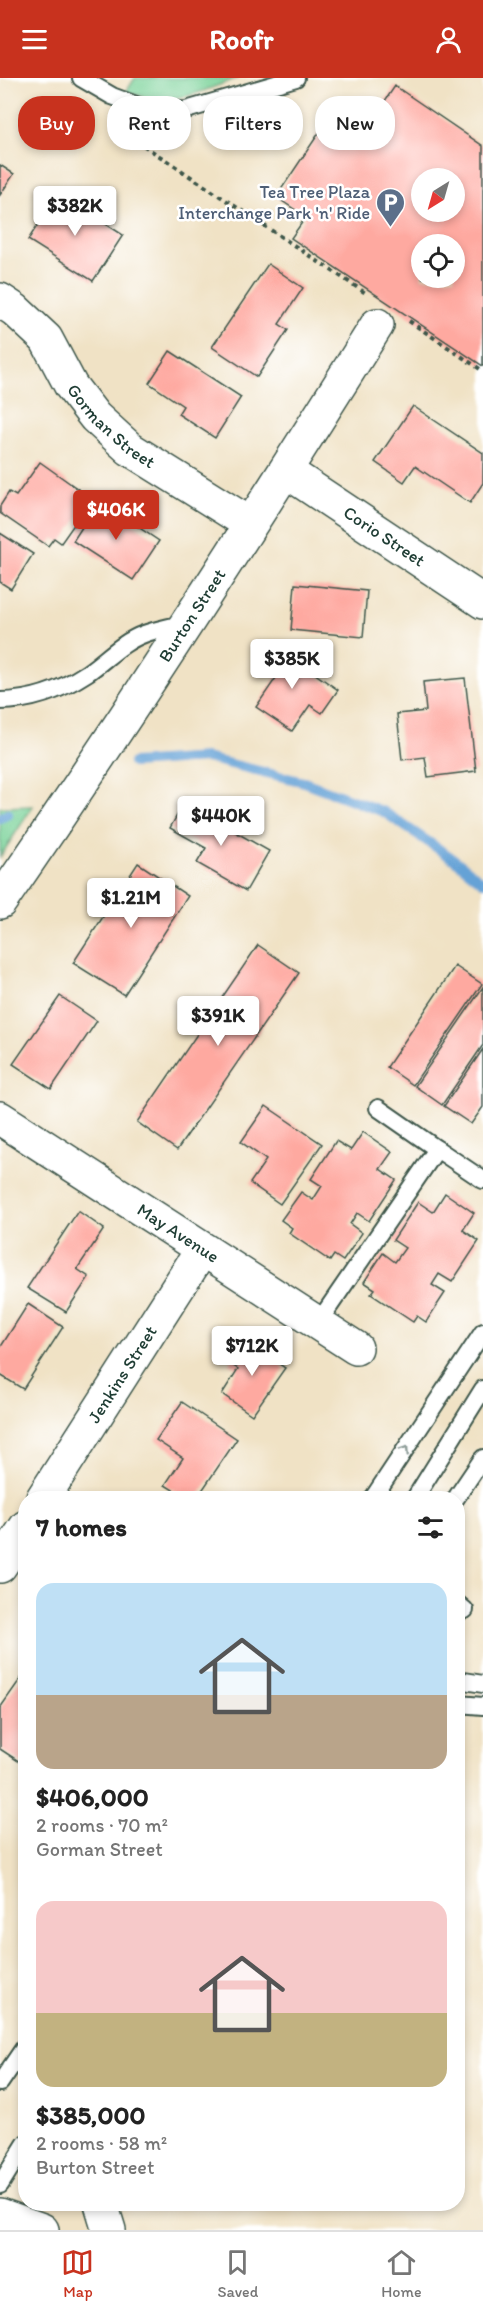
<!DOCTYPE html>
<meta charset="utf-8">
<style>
body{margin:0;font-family:Itim,sans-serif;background:#f2f2f2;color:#222;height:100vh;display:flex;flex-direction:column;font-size:22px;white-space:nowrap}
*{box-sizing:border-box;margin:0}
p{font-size:20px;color:#767676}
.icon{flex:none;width:33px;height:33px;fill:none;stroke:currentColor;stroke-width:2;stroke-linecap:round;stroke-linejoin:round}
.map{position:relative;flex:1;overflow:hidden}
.details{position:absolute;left:18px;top:1413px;width:447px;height:720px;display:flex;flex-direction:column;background:#fff;border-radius:24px;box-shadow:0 3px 9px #0003}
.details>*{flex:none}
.guide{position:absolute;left:18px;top:18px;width:447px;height:54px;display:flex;gap:12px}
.needle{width:39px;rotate:217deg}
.buttons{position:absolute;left:411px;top:90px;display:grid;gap:12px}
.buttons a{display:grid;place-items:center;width:54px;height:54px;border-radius:50%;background:#fff;box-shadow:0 3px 9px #0003;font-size:30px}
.price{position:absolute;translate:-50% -51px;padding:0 14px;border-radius:6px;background:#fff;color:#222;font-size:20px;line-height:39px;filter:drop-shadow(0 2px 3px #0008)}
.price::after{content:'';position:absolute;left:50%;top:36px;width:18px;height:14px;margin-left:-9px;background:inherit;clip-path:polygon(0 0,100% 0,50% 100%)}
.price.current{background:#c8321e;color:#fff}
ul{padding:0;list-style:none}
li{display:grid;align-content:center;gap:12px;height:318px;padding:0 18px}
li span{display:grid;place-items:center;height:186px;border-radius:18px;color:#555}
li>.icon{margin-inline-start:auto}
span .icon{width:108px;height:108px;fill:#fffc;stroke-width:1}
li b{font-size:26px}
h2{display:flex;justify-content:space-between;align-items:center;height:72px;padding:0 18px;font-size:26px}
.chip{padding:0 21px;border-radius:24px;background:#fff;box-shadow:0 3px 9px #0003;font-size:21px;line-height:54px}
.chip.current{background:#c8321e;color:#fff}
header{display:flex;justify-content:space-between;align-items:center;height:78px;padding:0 18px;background:#c8321e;color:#fff;font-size:27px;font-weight:700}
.tab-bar{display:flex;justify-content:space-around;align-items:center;height:84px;border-top:2px solid #e0e0e0;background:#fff;font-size:16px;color:#767676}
.tab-bar a{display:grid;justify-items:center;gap:3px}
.tab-bar .current{color:#c8321e}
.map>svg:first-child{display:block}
.green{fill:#78d197;stroke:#4c8766;stroke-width:1.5}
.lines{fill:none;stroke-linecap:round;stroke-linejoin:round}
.stream{stroke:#65a2d6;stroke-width:10}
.building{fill:#fea9a0;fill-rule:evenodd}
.service-casing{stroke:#3e564a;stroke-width:20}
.minor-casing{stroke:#3e564a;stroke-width:36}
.trunk-casing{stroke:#3e564a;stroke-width:36}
.path{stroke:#3e564a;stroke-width:4;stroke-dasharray:4.5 4.5;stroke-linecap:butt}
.service{stroke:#fff;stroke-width:16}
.minor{stroke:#fff;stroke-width:33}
.trunk{stroke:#fff;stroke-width:33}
.oneway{stroke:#8f9e9a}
.labels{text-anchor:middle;stroke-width:5;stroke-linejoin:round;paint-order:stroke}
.service-label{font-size:18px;fill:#4e5e75;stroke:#fff;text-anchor:end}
.street-label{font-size:18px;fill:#1f3d34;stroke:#fff}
</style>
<header><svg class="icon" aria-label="menu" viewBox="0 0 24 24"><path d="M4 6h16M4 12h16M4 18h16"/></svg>Roofr<svg class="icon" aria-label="person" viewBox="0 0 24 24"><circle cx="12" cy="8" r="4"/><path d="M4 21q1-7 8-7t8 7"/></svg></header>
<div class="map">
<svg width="483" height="2152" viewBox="0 0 483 2152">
<rect width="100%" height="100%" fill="#fff"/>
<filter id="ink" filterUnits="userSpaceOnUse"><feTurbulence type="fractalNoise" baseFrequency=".0167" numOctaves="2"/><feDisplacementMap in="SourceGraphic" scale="12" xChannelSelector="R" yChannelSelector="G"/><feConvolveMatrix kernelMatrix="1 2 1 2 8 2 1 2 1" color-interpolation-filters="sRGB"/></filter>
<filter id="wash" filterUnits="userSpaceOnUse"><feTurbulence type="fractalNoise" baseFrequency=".008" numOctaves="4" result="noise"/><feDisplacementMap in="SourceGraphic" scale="24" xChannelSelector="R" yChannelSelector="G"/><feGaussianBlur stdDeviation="1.35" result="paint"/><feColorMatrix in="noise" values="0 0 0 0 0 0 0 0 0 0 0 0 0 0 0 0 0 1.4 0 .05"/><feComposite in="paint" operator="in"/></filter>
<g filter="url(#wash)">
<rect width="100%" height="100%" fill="#f0e2c5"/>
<g class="green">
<path d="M135,0H238C194,16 174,30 126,14Z"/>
<polygon points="33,728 2,776 0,779 0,729"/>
</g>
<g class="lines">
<g class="stream">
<polyline points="133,685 206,680 304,704 384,734 455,782 483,804"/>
<polyline points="0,740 8,736"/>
</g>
</g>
<g id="blocks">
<g class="building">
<path d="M395,8L483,68V288L291,160L306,139L276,119L343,19L374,39ZM422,100H454V134H422ZM422,166H454V200H422Z"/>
<polygon points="0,87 14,96 0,117"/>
<polygon points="58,115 123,157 93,203 28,162"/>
<polygon points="268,186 303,210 279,246 288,252 257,299 212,269"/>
<polygon points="170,273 241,319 215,360 178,336 183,328 149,305"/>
<polygon points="413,328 483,375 483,405 470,425 415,388 404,404 375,384"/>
<polygon points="40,384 92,421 61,465 54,460 48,468 0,435 0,428 9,414 16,418"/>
<polygon points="99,423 159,463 133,502 73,463"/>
<polygon points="0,455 33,476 11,511 0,504"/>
<polygon points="295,506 367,513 363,559 291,552"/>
<polygon points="274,567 338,612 322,635 310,627 292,653 256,629 276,600 259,588"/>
<polygon points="465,600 476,693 428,699 425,679 402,682 397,636 426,633 423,604"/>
<polygon points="184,725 269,773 246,813 197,785 206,770 170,750"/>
<polygon points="138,785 188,818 124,917 73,885"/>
<polygon points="258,867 299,895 177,1072 137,1044"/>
<polygon points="455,888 482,906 413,1007 387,989"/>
<polygon points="483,909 483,967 442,1027 415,1008"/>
<polygon points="60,918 97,943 51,1011 13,986"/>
<polygon points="483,971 483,1029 471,1046 444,1028"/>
<polygon points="266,1028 322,1066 280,1126 250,1105 266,1082 241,1064"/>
<polygon points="363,1054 392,1074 380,1091 396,1102 369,1143 357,1135 350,1146 362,1155 343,1183 334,1177 330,1183 289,1155 292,1150 281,1142 301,1114 313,1122 322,1108 311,1101 336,1063 351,1072"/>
<polygon points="445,1115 474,1135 463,1152 479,1163 452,1204 439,1196 432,1207 445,1215 426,1244 417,1238 413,1244 371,1216 375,1211 364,1204 383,1175 395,1184 405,1170 393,1162 418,1124 433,1134"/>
<polygon points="78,1133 104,1151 77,1191 89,1199 66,1234 27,1210"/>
<polygon points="28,1226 63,1249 23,1311 0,1297 0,1270"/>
<polygon points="244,1262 285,1290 252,1337 222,1316 238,1291 229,1285"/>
<polygon points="182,1324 237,1361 197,1420 186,1420 165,1407 183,1380 156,1362"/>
<polygon points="26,1593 26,1688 0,1671 0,1630"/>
</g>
</g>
</g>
<g filter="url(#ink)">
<use href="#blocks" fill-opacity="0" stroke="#3e564a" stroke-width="1.5"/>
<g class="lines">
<defs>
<g id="service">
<polyline points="81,0 112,18 152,33 186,32 296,0"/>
<path d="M0,623C32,623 61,612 87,595C106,582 122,564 144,556C157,551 172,549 185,545"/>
<polyline points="378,1030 437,1071"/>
<polyline points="318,1245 437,1071 483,1102"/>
<polyline points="373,1420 483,1254"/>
<polyline points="415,1420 483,1311"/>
<polyline points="456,1420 483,1380"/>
<polyline points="458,1526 465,1532"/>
<polyline points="458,1602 483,1606"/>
<polyline points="458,1626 483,1628"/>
<polyline points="0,2005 26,1967"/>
<polyline points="0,2107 26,2065"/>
</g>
<g id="minor">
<path id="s1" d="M0,222L15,232L46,261L71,308L95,339L130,371L250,446"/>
<path id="s2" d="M286,393L483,524"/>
<path id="s3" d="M0,824C131,635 255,442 377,247"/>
<path id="s4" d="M0,1040L356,1270"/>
<path id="s5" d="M43,1420L202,1172"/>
<polyline points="0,1488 26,1449"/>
</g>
<g id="trunk">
<polyline points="101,2126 109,2152"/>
<polyline points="0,2137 42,2152"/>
</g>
</defs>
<use href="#service" class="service-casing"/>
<use href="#minor" class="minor-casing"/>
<use href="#trunk" class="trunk-casing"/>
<g class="path">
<polyline points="135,53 137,63 367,216"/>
<polyline points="409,243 483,293"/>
</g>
<use href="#service" class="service"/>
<use href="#minor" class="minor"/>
<use href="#trunk" class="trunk"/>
</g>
<defs><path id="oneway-chevron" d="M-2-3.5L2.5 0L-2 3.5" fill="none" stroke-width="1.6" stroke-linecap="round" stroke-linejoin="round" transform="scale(1.5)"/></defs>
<use class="oneway" href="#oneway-chevron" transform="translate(405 1372) rotate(-56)"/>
</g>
<defs>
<symbol id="parking-pin" viewBox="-11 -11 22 30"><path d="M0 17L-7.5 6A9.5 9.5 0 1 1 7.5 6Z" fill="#5c6f8a" stroke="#fff"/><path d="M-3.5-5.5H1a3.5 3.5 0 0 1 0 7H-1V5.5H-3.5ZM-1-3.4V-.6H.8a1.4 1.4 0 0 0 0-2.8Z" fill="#fff"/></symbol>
</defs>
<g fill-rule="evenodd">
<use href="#parking-pin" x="374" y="108" width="33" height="45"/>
</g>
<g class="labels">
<g class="service-label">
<text x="370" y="120">Tea Tree Plaza<tspan x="370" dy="21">Interchange Park 'n' Ride</tspan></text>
</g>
<g class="street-label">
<text dy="6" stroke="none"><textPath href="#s1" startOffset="171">Gorman Street</textPath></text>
<text dy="6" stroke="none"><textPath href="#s2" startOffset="118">Corio Street</textPath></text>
<text dy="6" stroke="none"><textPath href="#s3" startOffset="345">Burton Street</textPath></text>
<text dy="6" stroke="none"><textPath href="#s4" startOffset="212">May Avenue</textPath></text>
<text dy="6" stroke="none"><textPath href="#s5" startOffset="147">Jenkins Street</textPath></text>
</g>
</g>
</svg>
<div class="buttons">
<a><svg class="needle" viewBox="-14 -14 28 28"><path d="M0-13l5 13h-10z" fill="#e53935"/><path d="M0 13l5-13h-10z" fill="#767676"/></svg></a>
<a><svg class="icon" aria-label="locate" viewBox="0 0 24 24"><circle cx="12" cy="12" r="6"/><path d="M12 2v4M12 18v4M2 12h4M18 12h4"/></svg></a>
</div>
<b class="price" style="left:75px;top:159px">$382K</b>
<b class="price current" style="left:116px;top:463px">$406K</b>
<b class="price" style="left:292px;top:612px">$385K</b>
<b class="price" style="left:221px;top:769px">$440K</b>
<b class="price" style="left:131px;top:851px">$1.21M</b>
<b class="price" style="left:218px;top:969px">$391K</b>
<b class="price" style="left:252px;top:1299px">$712K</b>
<div class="guide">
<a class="chip current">Buy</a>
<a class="chip">Rent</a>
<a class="chip">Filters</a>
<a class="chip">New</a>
</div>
<section class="details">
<h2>7 homes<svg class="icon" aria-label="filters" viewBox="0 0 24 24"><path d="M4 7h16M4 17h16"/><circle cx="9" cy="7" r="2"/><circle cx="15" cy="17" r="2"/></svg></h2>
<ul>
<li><span style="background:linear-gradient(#bfe0f5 60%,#b9a48a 0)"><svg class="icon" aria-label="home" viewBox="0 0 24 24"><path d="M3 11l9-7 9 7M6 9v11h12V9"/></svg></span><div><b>$406,000</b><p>2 rooms · 70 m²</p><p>Gorman Street</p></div></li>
<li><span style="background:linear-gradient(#f6c9c9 60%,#c2b280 0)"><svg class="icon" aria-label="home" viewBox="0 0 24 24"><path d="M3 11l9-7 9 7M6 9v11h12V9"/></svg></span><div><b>$385,000</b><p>2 rooms · 58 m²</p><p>Burton Street</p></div></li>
</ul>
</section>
</div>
<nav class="tab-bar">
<a class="current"><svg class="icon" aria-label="map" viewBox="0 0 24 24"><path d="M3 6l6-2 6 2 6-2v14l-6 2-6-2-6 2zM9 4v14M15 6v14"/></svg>Map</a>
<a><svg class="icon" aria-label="saved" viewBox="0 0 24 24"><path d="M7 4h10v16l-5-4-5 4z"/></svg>Saved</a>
<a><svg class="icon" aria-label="home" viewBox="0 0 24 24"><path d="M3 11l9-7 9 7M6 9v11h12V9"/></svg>Home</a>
</nav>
